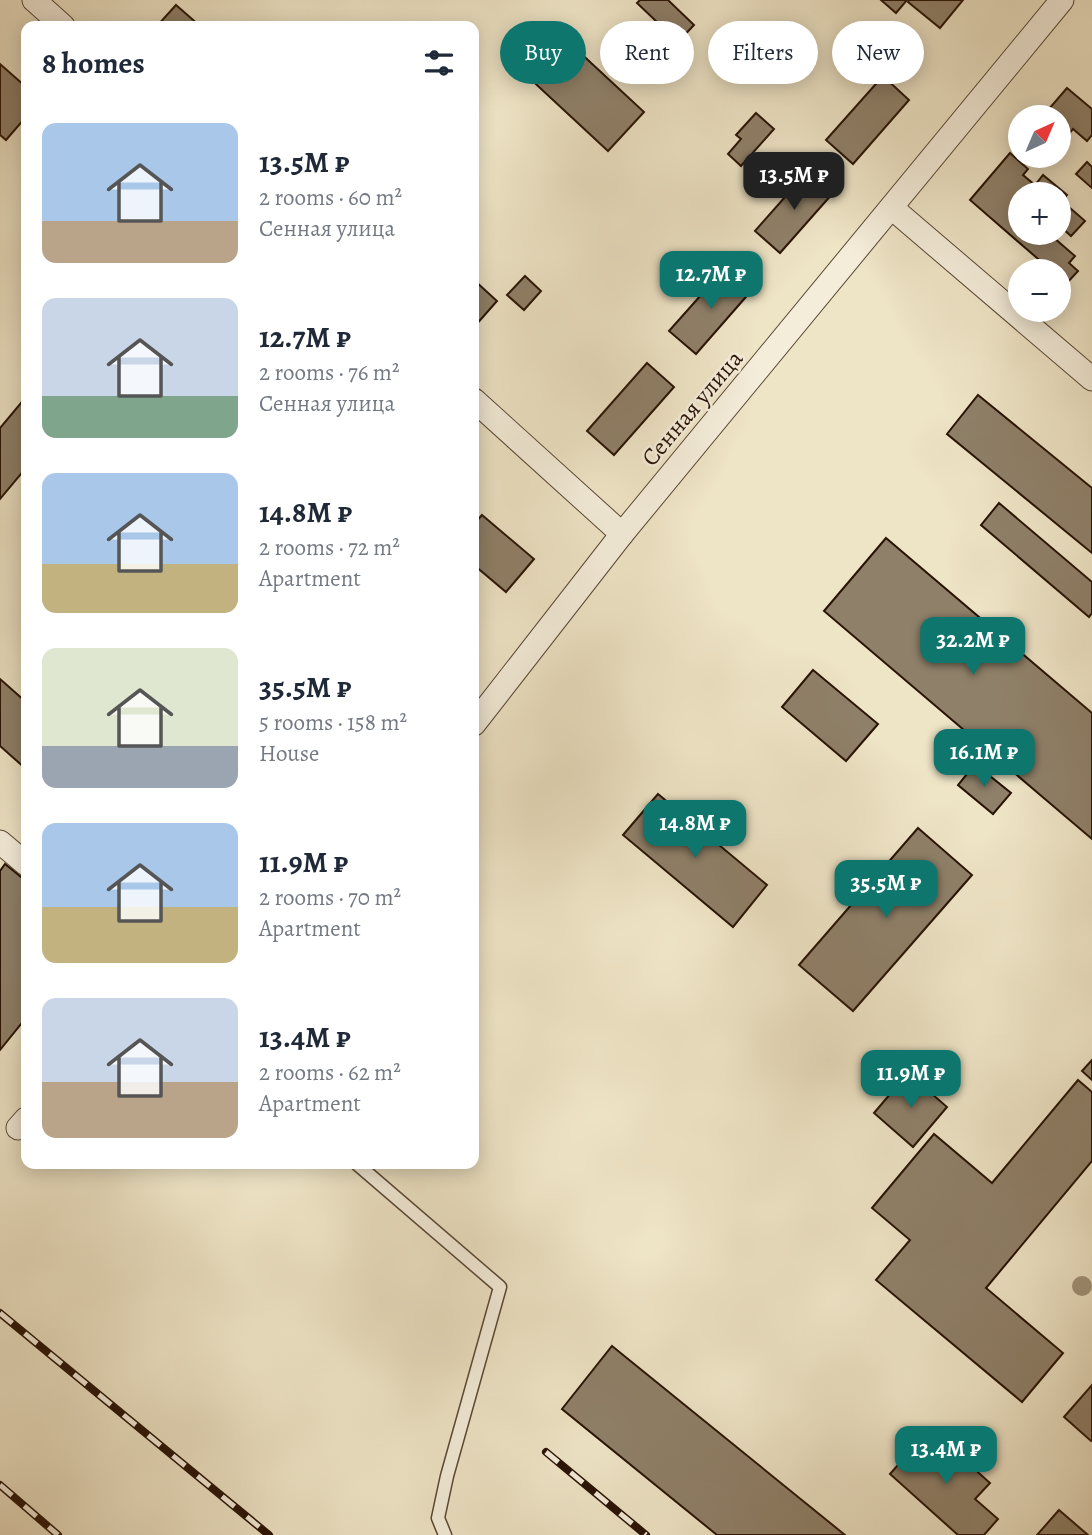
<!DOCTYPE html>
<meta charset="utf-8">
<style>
body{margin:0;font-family:Alegreya,serif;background:#f6f6f7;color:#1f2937;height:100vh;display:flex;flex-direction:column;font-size:26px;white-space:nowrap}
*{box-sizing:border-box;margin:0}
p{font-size:23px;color:#747a83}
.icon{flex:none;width:38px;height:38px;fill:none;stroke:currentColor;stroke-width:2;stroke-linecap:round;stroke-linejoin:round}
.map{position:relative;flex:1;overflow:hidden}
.sheet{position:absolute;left:21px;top:21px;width:458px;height:1148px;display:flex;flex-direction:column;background:#fff;border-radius:14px;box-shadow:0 4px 18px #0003}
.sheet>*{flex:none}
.banner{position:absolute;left:500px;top:21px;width:486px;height:63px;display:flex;gap:14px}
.needle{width:46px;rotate:44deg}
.buttons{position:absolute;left:1008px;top:105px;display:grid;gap:14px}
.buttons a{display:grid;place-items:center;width:63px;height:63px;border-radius:50%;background:#fff;box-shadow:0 4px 18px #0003;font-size:35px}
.price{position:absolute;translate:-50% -60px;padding:0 16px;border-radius:14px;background:#0f766e;color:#fff;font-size:23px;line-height:46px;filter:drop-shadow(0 2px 4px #0008)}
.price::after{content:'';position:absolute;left:50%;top:42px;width:21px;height:16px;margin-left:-10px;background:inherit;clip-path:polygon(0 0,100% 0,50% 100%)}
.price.on{background:#222;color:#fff}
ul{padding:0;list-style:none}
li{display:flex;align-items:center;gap:21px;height:175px;padding:0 21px}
li span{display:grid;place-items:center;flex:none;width:196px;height:140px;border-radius:14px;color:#555}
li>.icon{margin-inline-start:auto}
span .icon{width:84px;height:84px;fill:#fffc;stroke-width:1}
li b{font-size:30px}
h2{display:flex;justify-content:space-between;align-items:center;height:84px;padding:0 21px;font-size:30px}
.chip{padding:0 24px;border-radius:32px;background:#fff;box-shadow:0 4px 18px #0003;font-size:24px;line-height:63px}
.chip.on{background:#0f766e;color:#fff}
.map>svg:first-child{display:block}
.building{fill:#8f8069;stroke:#291305;stroke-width:2}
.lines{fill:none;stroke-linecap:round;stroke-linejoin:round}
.lane-casing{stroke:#5a4735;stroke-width:15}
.street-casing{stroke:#5a4735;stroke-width:25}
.lane{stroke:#f4edda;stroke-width:12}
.street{stroke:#f4edda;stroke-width:23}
.rail-casing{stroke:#291305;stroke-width:8}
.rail{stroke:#f4edda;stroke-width:5;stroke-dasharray:16;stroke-linecap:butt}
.tree{fill:#a1937b}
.labels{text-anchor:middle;stroke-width:5;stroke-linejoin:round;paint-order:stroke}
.street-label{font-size:24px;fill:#291305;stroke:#f4edda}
</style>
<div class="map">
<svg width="1092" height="1535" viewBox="0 0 1092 1535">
<rect width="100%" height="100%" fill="#eee4c6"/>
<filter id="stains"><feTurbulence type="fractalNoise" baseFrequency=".00286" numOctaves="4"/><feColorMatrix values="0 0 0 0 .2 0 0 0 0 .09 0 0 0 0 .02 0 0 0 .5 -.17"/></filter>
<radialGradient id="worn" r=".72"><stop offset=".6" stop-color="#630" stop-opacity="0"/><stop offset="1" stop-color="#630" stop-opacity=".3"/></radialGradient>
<g class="building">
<polygon points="640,0 668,0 694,25 678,42 637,3"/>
<polygon points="881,0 907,0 896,13"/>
<polygon points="909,0 963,0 940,28 908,2"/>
<polygon points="176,5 200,26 157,26"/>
<polygon points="561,35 644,112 608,151 525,74"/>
<polygon points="0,64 26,87 26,117 6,140 0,135"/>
<polygon points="883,76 909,100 853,164 826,140"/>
<polygon points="1067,88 1092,109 1092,135 1087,141 1073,129 1059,145 1059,117 1042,117"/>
<polygon points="756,113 774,129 741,166 728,154 741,139 736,135"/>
<polygon points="1010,153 1028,169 1023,175 1035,185 1043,175 1067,195 1062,201 1085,221 1071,236 1061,227 1059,230 1059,194 1020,194 1020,233 1056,233 1053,237 1075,256 1069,263 1078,271 1066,284 1059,277 1059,271 1052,271 970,200"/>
<polygon points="1087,162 1092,167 1092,188 1076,174"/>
<polygon points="808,171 833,193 780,253 755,231"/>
<polygon points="726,267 752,290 696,354 669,331"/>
<polygon points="525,276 541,291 524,310 507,295"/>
<polygon points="474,280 497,301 474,327"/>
<polygon points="647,363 674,387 614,455 587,431"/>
<polygon points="978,395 1092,488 1092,553 947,434"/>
<polygon points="26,397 26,468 0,499 0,428"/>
<polygon points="999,503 1092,582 1092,613 1089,617 981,525"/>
<polygon points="482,515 534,559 506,592 474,565 474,524"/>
<polygon points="886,538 1092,713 1092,839 824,611"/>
<polygon points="813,670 878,724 846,761 782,707"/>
<polygon points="0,679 26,702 26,769 0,746"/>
<polygon points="975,764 1011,793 993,814 958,785"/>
<polygon points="658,794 767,885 733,927 623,835"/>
<polygon points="918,828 972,875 853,1011 799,965"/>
<polygon points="5,864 26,881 26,1018 0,1050 0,871"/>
<polygon points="1092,1060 1092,1080 1082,1071"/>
<polygon points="908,1073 947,1107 913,1147 874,1113"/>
<polygon points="1078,1080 1092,1092 1092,1161 986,1288 1063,1353 1022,1402 876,1280 910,1240 872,1208 934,1134 992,1183"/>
<polygon points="612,1346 845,1535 717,1535 562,1409"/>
<polygon points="1092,1385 1092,1440 1091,1441 1064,1417"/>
<polygon points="930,1429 990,1483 975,1499 998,1519 984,1535 958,1535 890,1474"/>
<polygon points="1059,1510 1088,1535 1037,1535"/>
</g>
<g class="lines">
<defs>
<polyline id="lane" points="357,1164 500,1287 447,1476 438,1518 445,1535"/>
<g id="street">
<polyline points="34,0 63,26"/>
<polyline points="892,208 1092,379"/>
<polyline points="474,400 622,534"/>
<polyline points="474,724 622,534 1062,0"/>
<polyline points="0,842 26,864"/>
<polyline points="18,1128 26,1119"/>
</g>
</defs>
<use href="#lane" class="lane-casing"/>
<use href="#street" class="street-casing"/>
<use href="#lane" class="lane"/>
<use href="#street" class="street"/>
<defs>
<g id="rail">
<polyline points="0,1313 269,1535"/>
<polyline points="546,1452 646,1535"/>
<polyline points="0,1485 58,1535"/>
</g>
</defs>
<use href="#rail" class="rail-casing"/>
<use href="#rail" class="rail"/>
</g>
<circle class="tree" cx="1082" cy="1286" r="10"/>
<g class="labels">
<g class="street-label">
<text transform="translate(692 408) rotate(-50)" y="8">Сенная улица</text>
</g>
</g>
<rect width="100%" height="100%" filter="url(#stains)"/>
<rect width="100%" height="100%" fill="url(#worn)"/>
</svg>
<div class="buttons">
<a><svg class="needle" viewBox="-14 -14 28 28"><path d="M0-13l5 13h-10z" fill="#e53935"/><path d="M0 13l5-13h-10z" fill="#747a83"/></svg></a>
<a>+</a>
<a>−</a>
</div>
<b class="price on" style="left:794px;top:212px">13.5M ₽</b>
<b class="price" style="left:711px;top:311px">12.7M ₽</b>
<b class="price" style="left:973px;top:677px">32.2M ₽</b>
<b class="price" style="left:984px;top:789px">16.1M ₽</b>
<b class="price" style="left:695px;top:860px">14.8M ₽</b>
<b class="price" style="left:886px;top:920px">35.5M ₽</b>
<b class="price" style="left:911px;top:1110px">11.9M ₽</b>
<b class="price" style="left:946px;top:1486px">13.4M ₽</b>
<div class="banner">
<a class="chip on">Buy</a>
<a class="chip">Rent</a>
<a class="chip">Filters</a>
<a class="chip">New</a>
</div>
<section class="sheet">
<h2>8 homes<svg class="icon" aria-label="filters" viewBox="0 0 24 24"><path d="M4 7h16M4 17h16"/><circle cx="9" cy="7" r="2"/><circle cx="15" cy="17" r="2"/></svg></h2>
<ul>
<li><span style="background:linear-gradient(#a9c7e8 70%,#b9a48a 0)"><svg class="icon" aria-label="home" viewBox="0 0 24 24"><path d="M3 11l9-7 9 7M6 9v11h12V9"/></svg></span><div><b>13.5M ₽</b><p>2 rooms · 60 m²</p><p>Сенная улица</p></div></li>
<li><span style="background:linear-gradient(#c9d6e8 70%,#7fa58c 0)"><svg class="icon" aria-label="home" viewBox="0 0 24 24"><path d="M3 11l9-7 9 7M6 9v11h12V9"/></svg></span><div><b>12.7M ₽</b><p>2 rooms · 76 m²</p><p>Сенная улица</p></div></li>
<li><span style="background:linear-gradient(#a9c7e8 65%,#c2b280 0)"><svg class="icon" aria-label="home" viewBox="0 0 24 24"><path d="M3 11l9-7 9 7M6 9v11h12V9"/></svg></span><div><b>14.8M ₽</b><p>2 rooms · 72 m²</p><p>Apartment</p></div></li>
<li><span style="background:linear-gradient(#dfe7d0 70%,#9aa5b1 0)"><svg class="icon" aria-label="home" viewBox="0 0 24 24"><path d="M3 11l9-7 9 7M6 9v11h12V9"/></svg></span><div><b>35.5M ₽</b><p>5 rooms · 158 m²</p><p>House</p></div></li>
<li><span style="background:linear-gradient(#a9c7e8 60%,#c2b280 0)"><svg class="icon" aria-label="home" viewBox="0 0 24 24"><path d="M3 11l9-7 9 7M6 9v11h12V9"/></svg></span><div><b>11.9M ₽</b><p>2 rooms · 70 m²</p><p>Apartment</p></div></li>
<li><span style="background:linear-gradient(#c9d6e8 60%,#b9a48a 0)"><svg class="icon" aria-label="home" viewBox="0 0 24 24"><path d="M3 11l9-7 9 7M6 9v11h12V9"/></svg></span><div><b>13.4M ₽</b><p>2 rooms · 62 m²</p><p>Apartment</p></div></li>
</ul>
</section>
</div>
